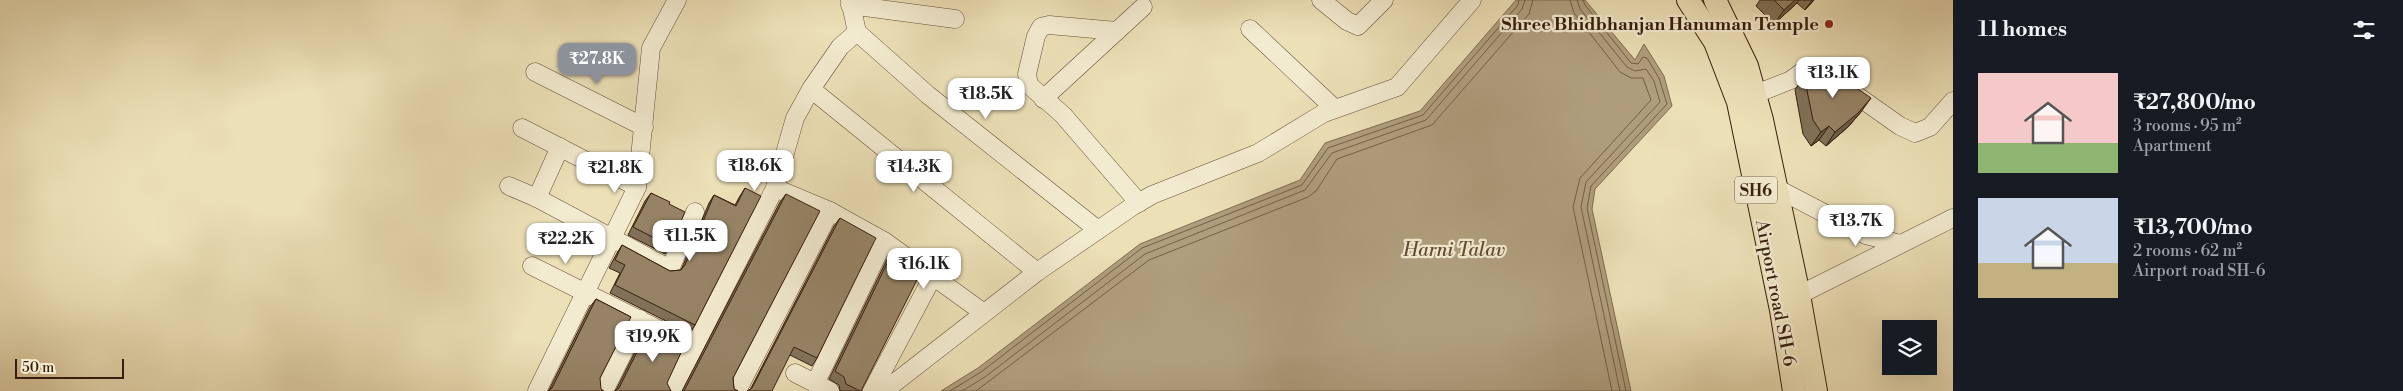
<!DOCTYPE html>
<meta charset="utf-8">
<style>
body{margin:0;font-family:"Libre Bodoni",serif;background:#20242c;color:#f1f3f6;height:100vh;display:flex;flex-direction:column;font-size:19px;white-space:nowrap}
*{box-sizing:border-box;margin:0}
p{font-size:16px;color:#9ea1a6}
.icon{flex:none;width:28px;height:28px;fill:none;stroke:currentColor;stroke-width:2;stroke-linecap:round;stroke-linejoin:round}
.map{position:relative;flex:1;overflow:hidden}
.details{display:flex;flex-direction:column;background:#171b24;width:450px}
.details>*{flex:none}
.controls{position:absolute;left:1882px;top:320px;display:grid;gap:10px}
.controls a{display:grid;place-items:center;width:55px;height:55px;border-radius:0px;background:#171b24;box-shadow:0 5px 20px #0002;font-size:25px}
.scale{position:absolute;left:15px;bottom:12px;width:109px;box-sizing:border-box;padding-left:5px;border:2px solid #381e0e;border-top:0;font-size:14px;line-height:18px;white-space:nowrap;color:#381e0e;-webkit-text-stroke:4px #f3ebd0;paint-order:stroke}
.price{position:absolute;translate:-50% -42px;padding:0 11px;border-radius:10px;background:#fff;color:#222;font-size:16px;line-height:32px;filter:drop-shadow(0 1px 2px #0008)}
.price::after{content:'';position:absolute;left:50%;top:30px;width:15px;height:11px;margin-left:-8px;background:inherit;clip-path:polygon(0 0,100% 0,50% 100%)}
.price.active{background:#8c9099;color:#fff}
ul{padding:0;list-style:none}
li{display:flex;align-items:center;gap:15px;height:125px;padding:0 25px}
li span{display:grid;place-items:center;flex:none;width:140px;height:100px;border-radius:0px;color:#555}
li>.icon{margin-inline-start:auto}
span .icon{width:60px;height:60px;fill:#fffc;stroke-width:1}
li b{font-size:21px}
h2{display:flex;justify-content:space-between;align-items:center;height:60px;padding:0 25px;font-size:21px}
main{display:flex;flex:1;min-height:0}
.map>svg:first-child{display:block}
.water{fill:#af9e7e;stroke:#7f6b51}
.lines{fill:none;stroke-linecap:round;stroke-linejoin:round}
.shore{stroke:#745e46;stroke-width:1}
.minor-casing{stroke:#654e38;stroke-width:19}
.major-casing{stroke:#381e0e;stroke-width:24}
.minor{stroke:#f3ebd0;stroke-width:18}
.major{stroke:#ece0b7;stroke-width:22}
.wall{fill:#817158;stroke:#381e0e}
.shaded-wall{fill:#695c47;stroke:#381e0e}
.building{fill:#968366;stroke:#381e0e}
.poi-dot{fill:#8f2418;stroke:#f3ebd0;stroke-width:2}
.labels{text-anchor:middle;stroke-width:4.5;stroke-linejoin:round;paint-order:stroke}
.shield{fill:#f3ebd0;stroke:#705c48;stroke-width:1}
.shield-label{font-size:16px;font-weight:bold;fill:#381e0e}
.poi-label{font-size:18px;font-weight:bold;fill:#381e0e;stroke:#f3ebd0;text-anchor:end}
.street-label{font-size:18px;fill:#381e0e;stroke:#f3ebd0}
.water-label{font-size:19px;font-style:italic;fill:#624b35;stroke:#f3ebd0}
</style>
<main>
<div class="map">
<svg width="1953" height="391" viewBox="0 0 1953 391">
<rect width="100%" height="100%" fill="#ece0b7"/>
<filter id="stains"><feTurbulence type="fractalNoise" baseFrequency=".004" numOctaves="4"/><feColorMatrix values="0 0 0 0 .2 0 0 0 0 .09 0 0 0 0 .02 0 0 0 .5 -.17"/></filter>
<radialGradient id="worn" r=".72"><stop offset=".6" stop-color="#630" stop-opacity="0"/><stop offset="1" stop-color="#630" stop-opacity=".3"/></radialGradient>
<polygon class="water" points="1516,0 1585,0 1635,60 1644,44 1664,76 1672,106 1595,189 1592,209 1631,391 941,391 978,368 1140,244 1300,180 1325,143 1420,111"/>
<g class="lines">
<g class="shore">
<polyline points="1570,0 1574,13 1620,72 1631,78 1643,78 1651,100 1580,178 1573,207 1612,391"/>
<polyline points="1577,0 1580,9 1627,67 1635,71 1646,69 1654,81 1660,102 1586,182 1581,207 1620,391"/>
<polyline points="1583,0 1585,5 1631,63 1638,64 1643,57 1647,58 1659,78 1667,104 1591,186 1587,208 1626,391"/>
<polyline points="950,391 981,372 1142,248 1302,185 1328,148 1423,115 1518,5 1519,0"/>
<polyline points="962,391 985,377 1145,254 1305,190 1332,153 1426,120 1522,9 1525,0"/>
<polyline points="976,391 1149,260 1308,197 1316,191 1337,159 1432,125 1529,14 1533,0"/>
</g>
<defs>
<g id="minor">
<polyline points="1321,0 1347,21 1358,26 1384,0"/>
<polyline points="850,5 955,19"/>
<polyline points="1250,29 1335,109"/>
<polyline points="1117,31 1049,25 1041,27 1036,36 1027,74 1029,85 1063,115 1139,203"/>
<polyline points="857,32 928,95 1098,230"/>
<polyline points="535,72 644,127"/>
<polyline points="811,89 1037,272"/>
<polyline points="1043,99 1143,7"/>
<polyline points="1743,99 1791,80 1806,69 1819,69 1900,126 1915,133 1930,127 1953,101"/>
<polyline points="522,128 637,187"/>
<polyline points="509,186 537,198 670,269 695,212"/>
<polyline points="775,188 830,211 884,241 984,313"/>
<polyline points="1776,188 1866,235 1900,244"/>
<polyline points="537,198 560,147"/>
<polyline points="532,266 694,347"/>
<polyline points="1790,303 1799,295 1953,218"/>
<polyline points="795,373 830,391"/>
<polyline points="815,384 884,241"/>
<polyline points="537,391 637,187 651,48 677,0"/>
<polyline points="604,391 640,319"/>
<polyline points="672,391 775,188 795,118 811,89 840,47 857,32 850,0"/>
<polyline points="737,391 830,211"/>
<polyline points="872,391 933,276"/>
<polyline points="884,391 1037,272 1133,206 1152,195 1258,153 1324,113 1397,87 1472,0"/>
</g>
<g id="major">
<polyline points="1688,0 1715,42 1738,102 1781,310 1794,391"/>
<polyline points="1715,0 1747,66 1762,120 1799,295 1816,391"/>
</g>
</defs>
<use href="#minor" class="minor-casing"/>
<use href="#major" class="major-casing"/>
<use href="#minor" class="minor"/>
<use href="#major" class="major"/>
</g>
<g class="wall">
<polygon points="1760,0 1814,0 1805,10 1797,3 1774,24 1756,6"/>
<polygon points="1804,76 1861,112 1848,127 1826,146 1819,140 1811,146 1803,134 1795,90"/>
<polygon points="745,188 695,325 690,333 610,293 620,273 609,268 617,253 622,245 670,271 681,270 709,203 714,195 735,205 740,196"/>
<polygon points="651,193 669,204 670,246 665,254 628,235 645,201"/>
<polygon points="786,194 733,378 734,389 738,391 682,391 780,202"/>
<polygon points="840,218 817,358 812,366 790,355 750,390 834,226"/>
<polygon points="894,249 861,391 840,391 839,385 829,379 888,257"/>
<polygon points="596,299 631,317 549,390 590,307"/>
<polygon points="650,326 667,383 616,390 644,334"/>
</g>
<g class="shaded-wall">
<polygon points="1795,0 1799,0 1797,3 1774,24 1784,10"/>
<polygon points="1812,0 1814,0 1805,10"/>
<polygon points="1871,98 1861,112 1848,127 1826,146 1835,132"/>
<polygon points="1829,126 1819,140 1811,146 1821,132"/>
</g>
<g class="building">
<polygon points="1774,0 1795,0 1784,10"/>
<polygon points="1819,66 1825,66 1871,98 1858,113 1835,132 1829,126 1821,132 1813,120 1804,76"/>
<polygon points="745,188 761,196 695,325 615,285 625,265 615,260 622,245 670,271 681,270 685,265 714,195 736,206"/>
<polygon points="651,193 670,202 669,204 685,212 670,246 633,227"/>
<polygon points="786,194 820,211 733,378 734,389 738,391 684,391"/>
<polygon points="840,218 876,238 817,358 794,347 772,391 747,391 752,388"/>
<polygon points="894,249 922,270 861,391 860,391 846,384 844,377 835,371"/>
<polygon points="596,299 631,317 600,378 601,389 604,391 548,391 552,388"/>
<polygon points="650,326 685,344 667,383 671,391 614,391 619,388"/>
</g>
<circle class="poi-dot" cx="1829" cy="24" r="5"/>
<g class="labels">
<rect class="shield" x="1735" y="176.5" width="42" height="27" rx="4"/>
<g class="shield-label">
<text x="1756" y="196">SH6</text>
</g>
<g class="poi-label">
<text x="1819" y="30">Shree Bhidbhanjan Hanuman Temple</text>
</g>
<g class="street-label">
<text transform="translate(1776 293) rotate(79)" y="6">Airport road SH-6</text>
</g>
<g class="water-label">
<text x="1454" y="256">Harni Talav</text>
</g>
</g>
<rect width="100%" height="100%" filter="url(#stains)"/>
<rect width="100%" height="100%" fill="url(#worn)"/>
</svg>
<div class="controls">
<a><svg class="icon" aria-label="layers" viewBox="0 0 24 24"><path d="M12 4l9 5-9 5-9-5zM3 14l9 5 9-5"/></svg></a>
</div>
<div class="scale">50 m</div>
<b class="price active" style="left:597px;top:85px">₹27.8K</b>
<b class="price" style="left:1833px;top:99px">₹13.1K</b>
<b class="price" style="left:986px;top:120px">₹18.5K</b>
<b class="price" style="left:755px;top:192px">₹18.6K</b>
<b class="price" style="left:914px;top:193px">₹14.3K</b>
<b class="price" style="left:615px;top:194px">₹21.8K</b>
<b class="price" style="left:1856px;top:247px">₹13.7K</b>
<b class="price" style="left:690px;top:262px">₹11.5K</b>
<b class="price" style="left:566px;top:265px">₹22.2K</b>
<b class="price" style="left:924px;top:290px">₹16.1K</b>
<b class="price" style="left:653px;top:363px">₹19.9K</b>
</div>
<section class="details">
<h2>11 homes<svg class="icon" aria-label="filters" viewBox="0 0 24 24"><path d="M4 7h16M4 17h16"/><circle cx="9" cy="7" r="2"/><circle cx="15" cy="17" r="2"/></svg></h2>
<ul>
<li><span style="background:linear-gradient(#f6c9c9 70%,#8fb573 0)"><svg class="icon" aria-label="home" viewBox="0 0 24 24"><path d="M3 11l9-7 9 7M6 9v11h12V9"/></svg></span><div><b>₹27,800/mo</b><p>3 rooms · 95 m²</p><p>Apartment</p></div></li>
<li><span style="background:linear-gradient(#c9d6e8 65%,#c2b280 0)"><svg class="icon" aria-label="home" viewBox="0 0 24 24"><path d="M3 11l9-7 9 7M6 9v11h12V9"/></svg></span><div><b>₹13,700/mo</b><p>2 rooms · 62 m²</p><p>Airport road SH-6</p></div></li>
</ul>
</section>
</main>
